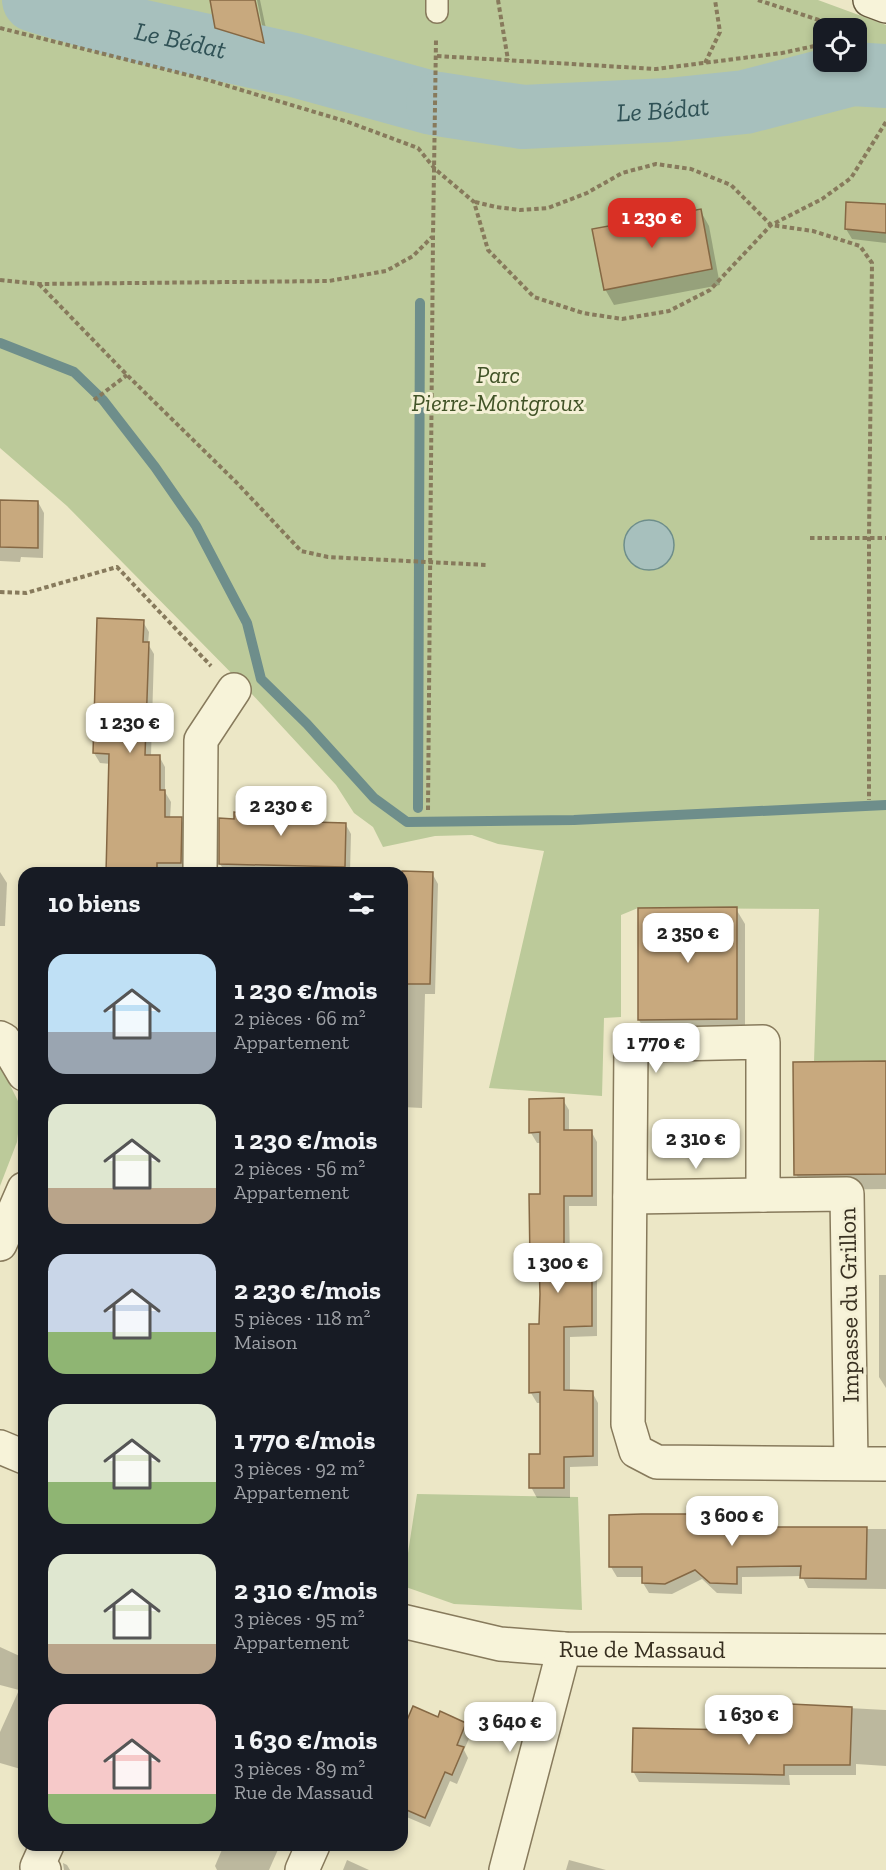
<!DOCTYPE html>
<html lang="fr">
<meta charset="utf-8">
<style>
body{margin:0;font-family:"Zilla Slab",serif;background:#242831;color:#f1f3f6;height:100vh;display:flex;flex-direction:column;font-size:22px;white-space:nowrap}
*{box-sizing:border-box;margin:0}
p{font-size:20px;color:#9ea1a6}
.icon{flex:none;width:33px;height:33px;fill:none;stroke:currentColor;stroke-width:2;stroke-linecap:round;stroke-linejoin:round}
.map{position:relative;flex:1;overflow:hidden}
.details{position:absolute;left:18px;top:867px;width:390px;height:984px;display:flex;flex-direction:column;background:#171b24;border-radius:18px;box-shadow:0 3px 9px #0003}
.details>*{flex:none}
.controls{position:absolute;left:813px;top:18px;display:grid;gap:12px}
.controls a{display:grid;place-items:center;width:54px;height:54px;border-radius:12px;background:#171b24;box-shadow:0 3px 9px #0003;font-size:30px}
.price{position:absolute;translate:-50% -51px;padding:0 14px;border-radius:12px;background:#fff;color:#222;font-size:20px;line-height:39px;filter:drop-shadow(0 2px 3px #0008)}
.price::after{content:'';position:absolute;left:50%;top:36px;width:18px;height:14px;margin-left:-9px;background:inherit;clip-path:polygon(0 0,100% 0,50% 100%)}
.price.selected{background:#d93025;color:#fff}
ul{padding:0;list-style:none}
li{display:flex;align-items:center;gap:18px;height:150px;padding:0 30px}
li span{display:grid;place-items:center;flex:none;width:168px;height:120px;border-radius:18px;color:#555}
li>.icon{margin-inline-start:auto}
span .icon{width:72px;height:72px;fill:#fffc;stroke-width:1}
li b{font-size:26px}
h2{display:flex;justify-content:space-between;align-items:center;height:72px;padding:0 30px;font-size:26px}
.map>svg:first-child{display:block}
.green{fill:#bcca9a;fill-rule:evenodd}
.water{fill:#a7c0bd;stroke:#6e8e8b;stroke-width:1.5}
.shadow{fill:#0003}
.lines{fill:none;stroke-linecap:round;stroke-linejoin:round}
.stream{stroke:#6e8e8b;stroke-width:10}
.river{stroke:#a7c0bd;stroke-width:64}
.building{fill:#c8a97e;stroke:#856844;stroke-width:1.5}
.lane-casing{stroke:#877a5c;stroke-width:24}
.street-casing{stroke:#877a5c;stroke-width:36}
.secondary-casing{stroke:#685b40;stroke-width:36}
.path{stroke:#877a5c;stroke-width:4;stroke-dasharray:4.5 3;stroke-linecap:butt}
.lane{stroke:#f7f3d9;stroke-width:21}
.street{stroke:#f7f3d9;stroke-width:33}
.secondary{stroke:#f7f3d9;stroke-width:33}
.labels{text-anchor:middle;stroke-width:6;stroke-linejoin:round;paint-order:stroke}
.park-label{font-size:24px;font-style:italic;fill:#415327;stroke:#f4f0d5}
.street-label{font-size:24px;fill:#372f20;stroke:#f4f0d5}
.water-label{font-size:26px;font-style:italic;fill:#305256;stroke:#f4f0d5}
</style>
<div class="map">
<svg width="886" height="1870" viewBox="0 0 886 1870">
<rect width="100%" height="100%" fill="#ece7c6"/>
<g class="green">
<path d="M0,0H818L886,25V1061L814,1062L819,909L638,908L621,915V1017L604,1018L602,1096L489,1088L544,851L498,844L472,835L435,836L383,847L373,827L354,813L336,785L250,692L67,506L0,448ZM824,28H856V62H824Z"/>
<polygon points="0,1065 21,1107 17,1142 0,1186"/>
<polygon points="417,1494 578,1497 582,1610 454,1604 403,1586"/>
</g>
<circle class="water" cx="649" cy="545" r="25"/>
<g class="shadow">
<polygon points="212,0 254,0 264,51 267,50 257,0 260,0 272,57 226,43 217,27"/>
<polygon points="886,205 886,243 852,239 846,229"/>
<polygon points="700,210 709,226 720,285 614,305 605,289"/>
<polygon points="0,501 38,502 44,513 43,558 21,557 20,562 0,561"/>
<polygon points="143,622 149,632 148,644 154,654 151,756 159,756 165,767 165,792 171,802 170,819 181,819 187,830 187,873 108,873 111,764 100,763 94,753"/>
<polygon points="312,805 318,814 317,824 346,825 351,834 350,873 226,873 220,864 236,820 248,814"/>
<polygon points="0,872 7,883 5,926 0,926"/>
<polygon points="379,872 432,873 438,884 435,994 425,994 422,1108 402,1107 402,873"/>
<polygon points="640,909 736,909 745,924 745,1034 648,1036 639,1020"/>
<polygon points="886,1063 886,1189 805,1190 796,1174"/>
<polygon points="563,1100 569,1110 569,1131 591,1131 597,1142 597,1206 569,1206 570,1262 591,1262 597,1272 597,1336 570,1337 570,1392 592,1392 598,1403 598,1466 570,1467 570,1498 537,1498 531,1487 541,1455 541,1403 537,1403 531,1393 541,1325 541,1272 538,1272 531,1261 541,1195 541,1143 537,1143 531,1133"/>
<polygon points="879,1275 886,1275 886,1388 879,1377"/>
<polygon points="402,1418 407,1427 407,1469 402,1469"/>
<polygon points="770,1516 776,1529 886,1529 886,1589 808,1588 802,1576 742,1577 742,1594 717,1593 702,1579 672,1594 649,1593 643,1583 643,1577 617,1577 611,1567"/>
<polygon points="0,1647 24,1658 24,1770 0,1763 0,1732 19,1690 0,1685"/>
<polygon points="792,1705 886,1710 886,1766 856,1764 856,1775 789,1775 790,1785 639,1782 633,1771 790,1733"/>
<polygon points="465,1724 471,1734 464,1750 468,1758 457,1784 450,1781 430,1827 402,1815 402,1736"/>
<polygon points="224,1845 280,1845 269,1870 217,1870 215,1866"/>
<polygon points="347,1860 369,1870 343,1870"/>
<polygon points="569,1860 606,1870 566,1870"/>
<polygon points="63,1863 67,1865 70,1870 64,1870"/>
</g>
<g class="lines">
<g class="stream">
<polyline points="0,343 74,372 103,400 155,467 196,526 247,623 261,679 307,724 374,798 407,822 574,820 886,805"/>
<polyline points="418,808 420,303"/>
</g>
<g class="river">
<path id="s1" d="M34,0L139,31L294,65L432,103"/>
<path id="s2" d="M438,104L523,117L668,110L745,102L852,74L886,76"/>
</g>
</g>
<g class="building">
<polygon points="210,0 255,0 264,43 215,28"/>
<polygon points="846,202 886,204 886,233 845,229"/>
<polygon points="701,209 712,269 604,290 592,229"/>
<polygon points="0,500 38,501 38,548 0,547"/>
<polygon points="97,618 144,620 143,642 149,642 145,755 160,755 160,790 165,790 165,817 182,817 181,863 157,863 157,873 106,873 109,754 93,753"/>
<polygon points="247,801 313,803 313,822 346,823 345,867 219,864 219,818 234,819 234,812 246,813"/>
<polygon points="402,871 433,872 430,984 402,984"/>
<polygon points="737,907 737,1019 638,1020 638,908"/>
<polygon points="886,1061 886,1174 794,1175 793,1062"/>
<polygon points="564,1098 564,1130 592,1130 592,1196 564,1196 564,1261 592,1260 592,1326 564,1327 564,1390 593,1391 593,1456 564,1457 564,1488 529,1488 529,1454 540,1454 540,1392 529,1393 529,1324 539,1324 540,1294 539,1262 530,1262 529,1194 540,1194 540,1132 529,1133 529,1099"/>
<polygon points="642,1514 771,1514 771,1527 867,1527 866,1579 800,1578 801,1566 737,1567 737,1584 710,1583 695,1570 665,1584 642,1583 642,1567 609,1567 609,1515"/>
<polygon points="790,1704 852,1707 850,1765 784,1765 784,1775 632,1772 633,1728 789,1731"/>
<polygon points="413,1706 438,1717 440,1711 466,1723 457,1745 464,1747 452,1775 445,1772 425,1818 402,1808 402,1732"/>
</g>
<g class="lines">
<defs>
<polyline id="lane" points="437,12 437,0"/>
<g id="street">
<polyline points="200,873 201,740 234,690"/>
<polyline points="0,1038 4,1040 24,1074"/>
<polyline points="630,1197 763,1195"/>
<polyline points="0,1244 24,1189"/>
<polyline points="0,1447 24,1457"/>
<polyline points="851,1463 847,1194 763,1195 763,1042 631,1045 628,1424 636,1451 657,1462 886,1464"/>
<path id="s3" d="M402,1621L500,1644L564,1649L886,1651"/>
<polyline points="44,1870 37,1867 47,1845"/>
<polyline points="302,1870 313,1845"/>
<polyline points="506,1870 564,1649"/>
</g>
<polyline id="secondary" points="870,0 886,6"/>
</defs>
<use href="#lane" class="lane-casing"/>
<use href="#street" class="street-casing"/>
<use href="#secondary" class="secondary-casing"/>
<g class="path">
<polyline points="498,0 508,60"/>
<polyline points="758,0 843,28"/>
<polyline points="0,28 208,80 348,122 418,148 435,169 474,202 488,250 534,297 583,313 622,319 669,311 710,290 771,225 822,199 851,178 886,122"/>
<polyline points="437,56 656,69 782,53 824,44"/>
<polyline points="705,63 720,32 715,0"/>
<polyline points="475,202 496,207 520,210 548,208 587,193 622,173 656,164 691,169 731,185 771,225 813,231 860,246 872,263 869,538 869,800"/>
<polyline points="0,280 39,284 329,281 386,271 413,256 432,237"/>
<polyline points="39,284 127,375 237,483 301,551 328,557 486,565"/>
<polyline points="94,400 127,375"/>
<polyline points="810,538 886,538"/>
<polyline points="0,592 26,593 117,567 211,666"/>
<polyline points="428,810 433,237 436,40"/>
</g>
<use href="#lane" class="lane"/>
<use href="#street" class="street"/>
<use href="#secondary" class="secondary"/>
</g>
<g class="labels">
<g class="park-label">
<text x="498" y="383">Parc<tspan x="498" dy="28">Pierre-Montgroux</tspan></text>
</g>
<g class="street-label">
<text transform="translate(849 1305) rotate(-91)" y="8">Impasse du Grillon</text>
<text dy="8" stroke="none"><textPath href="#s3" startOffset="243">Rue de Massaud</textPath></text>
</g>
<g class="water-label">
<text dy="9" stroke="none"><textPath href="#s1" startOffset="152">Le Bédat</textPath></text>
<text dy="9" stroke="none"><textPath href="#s2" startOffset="226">Le Bédat</textPath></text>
</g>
</g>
</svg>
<div class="controls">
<a><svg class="icon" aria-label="locate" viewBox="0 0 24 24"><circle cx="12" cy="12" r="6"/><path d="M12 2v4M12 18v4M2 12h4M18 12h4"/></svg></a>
</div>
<b class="price selected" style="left:652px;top:249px">1 230 €</b>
<b class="price" style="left:130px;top:754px">1 230 €</b>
<b class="price" style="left:281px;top:837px">2 230 €</b>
<b class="price" style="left:688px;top:964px">2 350 €</b>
<b class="price" style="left:656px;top:1074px">1 770 €</b>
<b class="price" style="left:696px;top:1170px">2 310 €</b>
<b class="price" style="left:558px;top:1294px">1 300 €</b>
<b class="price" style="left:732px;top:1547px">3 600 €</b>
<b class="price" style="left:749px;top:1746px">1 630 €</b>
<b class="price" style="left:510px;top:1753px">3 640 €</b>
<section class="details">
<h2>10 biens<svg class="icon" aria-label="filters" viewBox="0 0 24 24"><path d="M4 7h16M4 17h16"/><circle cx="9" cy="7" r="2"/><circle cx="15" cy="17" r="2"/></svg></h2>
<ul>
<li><span style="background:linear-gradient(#bfe0f5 65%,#9aa5b1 0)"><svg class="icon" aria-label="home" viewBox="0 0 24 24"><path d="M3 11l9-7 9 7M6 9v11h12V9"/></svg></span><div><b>1 230 €/mois</b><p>2 pièces · 66 m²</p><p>Appartement</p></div></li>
<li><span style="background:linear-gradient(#dfe7d0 70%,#b9a48a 0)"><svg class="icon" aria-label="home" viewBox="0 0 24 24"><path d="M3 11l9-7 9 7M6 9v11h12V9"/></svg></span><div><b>1 230 €/mois</b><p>2 pièces · 56 m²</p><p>Appartement</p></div></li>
<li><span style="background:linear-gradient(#c9d6e8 65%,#8fb573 0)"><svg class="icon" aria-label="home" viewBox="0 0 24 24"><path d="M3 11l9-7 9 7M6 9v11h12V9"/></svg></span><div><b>2 230 €/mois</b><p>5 pièces · 118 m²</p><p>Maison</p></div></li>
<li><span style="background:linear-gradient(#dfe7d0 65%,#8fb573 0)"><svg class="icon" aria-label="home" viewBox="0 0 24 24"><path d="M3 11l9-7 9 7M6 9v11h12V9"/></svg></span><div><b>1 770 €/mois</b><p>3 pièces · 92 m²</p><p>Appartement</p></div></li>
<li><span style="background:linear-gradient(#dfe7d0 75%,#b9a48a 0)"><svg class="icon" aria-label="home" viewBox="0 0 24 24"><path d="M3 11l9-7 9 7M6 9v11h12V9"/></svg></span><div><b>2 310 €/mois</b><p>3 pièces · 95 m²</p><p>Appartement</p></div></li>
<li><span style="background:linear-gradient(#f6c9c9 75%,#8fb573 0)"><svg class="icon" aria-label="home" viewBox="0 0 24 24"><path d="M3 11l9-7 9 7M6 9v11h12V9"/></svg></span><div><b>1 630 €/mois</b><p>3 pièces · 89 m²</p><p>Rue de Massaud</p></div></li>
</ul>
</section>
</div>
